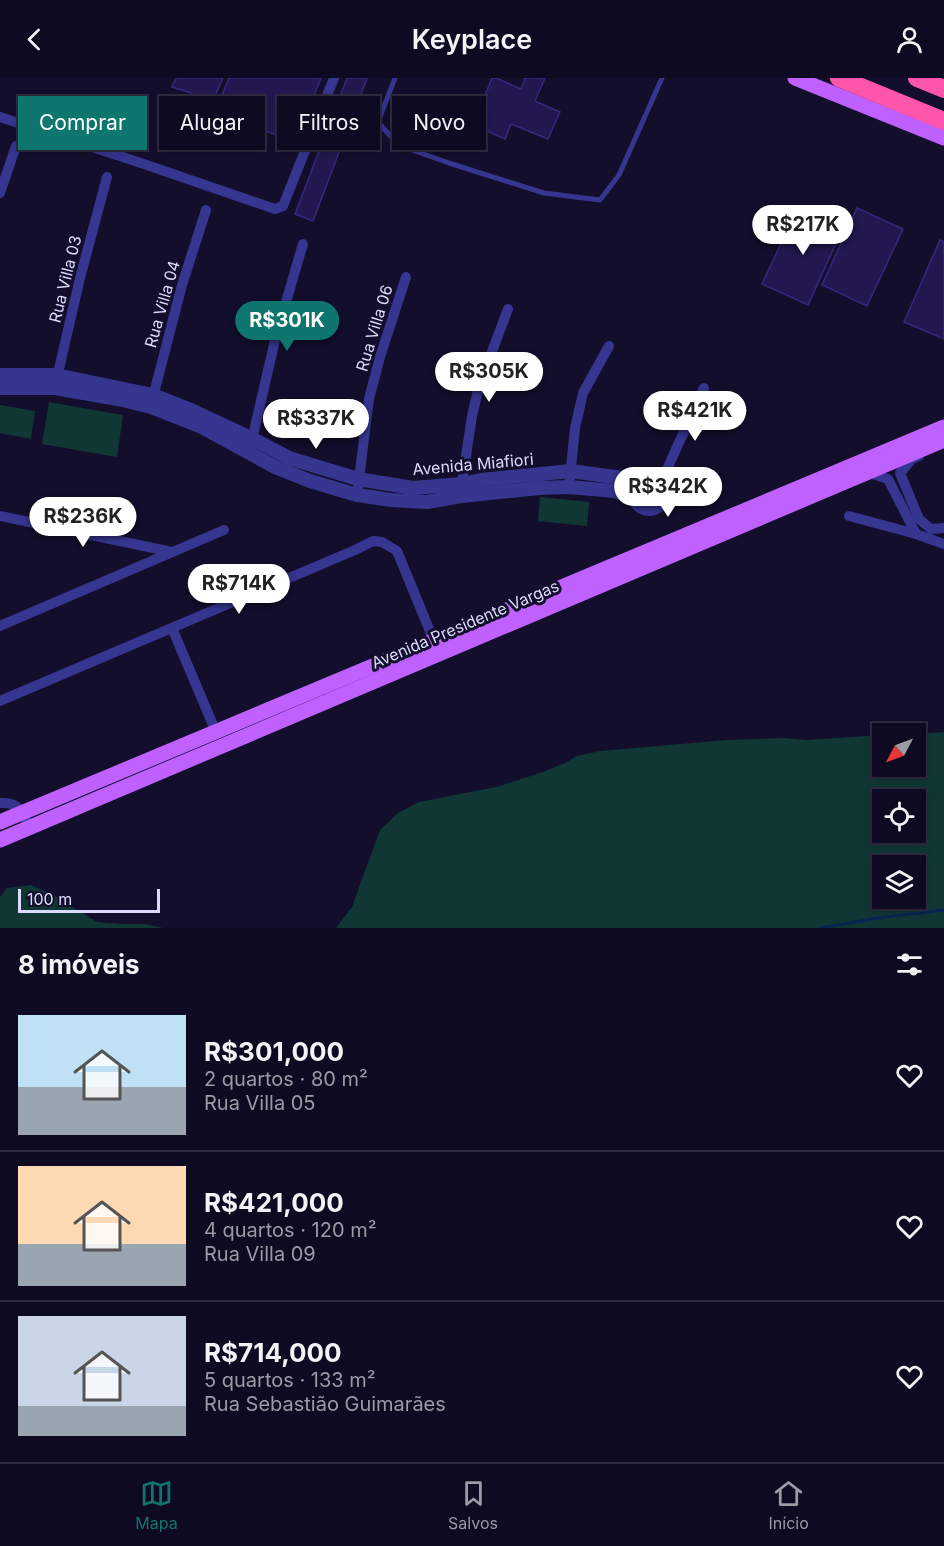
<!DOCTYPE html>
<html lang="pt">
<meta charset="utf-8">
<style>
body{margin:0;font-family:Inter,sans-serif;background:#1c182e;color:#f1f3f6;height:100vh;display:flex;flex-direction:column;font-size:22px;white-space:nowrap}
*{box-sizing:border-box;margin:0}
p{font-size:20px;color:#9b9aa5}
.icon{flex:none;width:33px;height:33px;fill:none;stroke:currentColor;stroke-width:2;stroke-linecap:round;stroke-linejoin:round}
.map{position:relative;height:850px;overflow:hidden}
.panel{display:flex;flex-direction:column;background:#0e0a21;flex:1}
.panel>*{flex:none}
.banner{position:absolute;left:18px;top:18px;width:600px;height:54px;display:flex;gap:12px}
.needle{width:39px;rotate:229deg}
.fabs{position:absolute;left:872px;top:645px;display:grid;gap:12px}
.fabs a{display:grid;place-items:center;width:54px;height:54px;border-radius:0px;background:#0e0a21;box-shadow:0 3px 9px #0003,0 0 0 2px #2e2b3f;font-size:30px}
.scale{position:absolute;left:18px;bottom:15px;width:142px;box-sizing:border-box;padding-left:6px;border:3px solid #dddaff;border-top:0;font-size:16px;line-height:21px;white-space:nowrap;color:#dddaff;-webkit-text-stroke:4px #130e2c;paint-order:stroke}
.price{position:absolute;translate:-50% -51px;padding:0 14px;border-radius:21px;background:#fff;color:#222;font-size:20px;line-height:39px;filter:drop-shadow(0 2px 3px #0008)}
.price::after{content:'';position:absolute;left:50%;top:36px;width:18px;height:14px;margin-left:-9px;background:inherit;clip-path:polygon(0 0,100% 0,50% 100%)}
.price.selected{background:#0f766e;color:#fff}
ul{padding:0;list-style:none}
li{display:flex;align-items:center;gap:18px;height:150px;padding:0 18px}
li+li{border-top:2px solid #2e2b3f}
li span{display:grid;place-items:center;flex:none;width:168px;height:120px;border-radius:0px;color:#555}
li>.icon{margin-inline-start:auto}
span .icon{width:72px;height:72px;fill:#fffc;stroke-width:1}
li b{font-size:26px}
h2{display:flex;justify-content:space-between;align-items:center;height:72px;padding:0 18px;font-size:26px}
.tag{padding:0 21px;border-radius:0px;background:#0e0a21;box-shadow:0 3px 9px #0003,0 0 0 2px #2e2b3f;font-size:21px;line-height:54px}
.tag.selected{background:#0f766e;color:#fff}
header{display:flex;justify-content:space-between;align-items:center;height:78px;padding:0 18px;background:#0e0a21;font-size:27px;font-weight:600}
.menu{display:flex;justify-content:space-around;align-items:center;height:84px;border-top:2px solid #2e2b3f;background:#0e0a21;font-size:16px;color:#9b9aa5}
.menu a{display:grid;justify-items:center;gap:3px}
.menu .selected{color:#0f766e}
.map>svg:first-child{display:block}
.green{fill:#113735;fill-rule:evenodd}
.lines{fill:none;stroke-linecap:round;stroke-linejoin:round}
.stream{stroke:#072552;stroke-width:3}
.building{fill:#22184f;stroke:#37287e;stroke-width:1.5}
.service{stroke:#363590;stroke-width:5}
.minor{stroke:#363590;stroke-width:10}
.tertiary{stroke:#363590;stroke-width:14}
.primary{stroke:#bf61ff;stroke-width:15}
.motorway{stroke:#ff55ab;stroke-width:18}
.labels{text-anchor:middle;stroke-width:6;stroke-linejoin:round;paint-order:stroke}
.street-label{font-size:16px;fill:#dddaff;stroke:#130e2c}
</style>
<header><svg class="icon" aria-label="back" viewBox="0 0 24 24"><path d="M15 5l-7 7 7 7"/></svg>Keyplace<svg class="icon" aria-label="person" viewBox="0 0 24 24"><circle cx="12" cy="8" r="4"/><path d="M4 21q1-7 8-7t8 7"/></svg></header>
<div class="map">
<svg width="944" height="850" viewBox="0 0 944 850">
<rect width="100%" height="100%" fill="#130e2c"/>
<g class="green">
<polygon points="49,324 123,337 117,379 42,366"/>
<polygon points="0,327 35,333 31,361 0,355"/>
<polygon points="540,419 589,424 587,448 538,443"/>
<path d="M944,654V850H336L352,829L380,752L398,735L419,724L496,709L543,694L565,685L577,678L600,673L727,662L784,660L807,662L882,657V688H915V656ZM882,722H915V754H882ZM882,788H915V820H882Z"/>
<polygon points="31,807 53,817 97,844 122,846 145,846 163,850 0,850 0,819 7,810"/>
</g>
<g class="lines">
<polyline class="stream" points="820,850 878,840 944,832"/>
</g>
<g class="building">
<polygon points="176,0 223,0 210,29 189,21 191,15 172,9"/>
<polygon points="229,0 321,0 295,65 216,32"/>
<polygon points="347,0 367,0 313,143 295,136"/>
<polygon points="492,0 496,0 521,11 525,0 545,0 535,23 560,34 548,61 511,46 505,61 473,47"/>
<polygon points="798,129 843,150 808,227 762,206"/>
<polygon points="857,130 903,151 867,228 822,207"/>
<polygon points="940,162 944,164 944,261 904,244"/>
</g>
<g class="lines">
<polyline class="service" points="395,0 378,44 398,67 449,85 544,115 600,122 619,97 662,0"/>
<g class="minor">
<polyline points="0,39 138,84 275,131 283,128 334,0"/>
<polyline points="0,115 16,68"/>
<polyline points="56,304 80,200 107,99"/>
<polyline points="152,323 182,207 206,132"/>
<polyline points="251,366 276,258 303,166"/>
<polyline points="919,378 912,381 900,395 919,441 931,451 944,450"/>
<polyline points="867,394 888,401 916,456"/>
<path d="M661,407C673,374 690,343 704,310"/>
<polyline points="569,409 575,350 583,315 609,268"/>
<polyline points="461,411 472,338 479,308 508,231"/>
<polyline points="357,417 369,321 380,279 406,199"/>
<polyline points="0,438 172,474"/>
<polyline points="849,438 916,456 944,466"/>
<polyline points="0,548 224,452"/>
<polyline points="172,550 216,654"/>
<polyline points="0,623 355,472 373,463 382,464 397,473 434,563"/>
<path d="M0,725C20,724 22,734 30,750"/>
</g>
<g class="tertiary">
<polyline points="0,297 56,297 153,317 191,332 253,361 289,380 358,401 413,410 462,406 481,402 571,393 629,401 645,402"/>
<polyline points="0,310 55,310 123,322 151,329 202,349 275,389 310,403 357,417 391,422 427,424 461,418 540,410 569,409 615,413 635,421"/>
<circle cx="649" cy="416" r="15"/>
</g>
<g class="primary">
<polyline points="795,0 944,60"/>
<polyline points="0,744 944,349"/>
<polyline points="0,762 944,362"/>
</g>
<g class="motorway">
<polyline points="839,0 944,43"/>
<polyline points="917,0 944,11"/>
</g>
</g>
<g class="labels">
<g class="street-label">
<text transform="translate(65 201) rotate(-76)" y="6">Rua Villa 03</text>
<text transform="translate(162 226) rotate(-74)" y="6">Rua Villa 04</text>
<text transform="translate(374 250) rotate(-73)" y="6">Rua Villa 06</text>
<text transform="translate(473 386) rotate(-5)" y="6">Avenida Miafiori</text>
<text transform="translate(465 546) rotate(-23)" y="6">Avenida Presidente Vargas</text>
</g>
</g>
</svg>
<div class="fabs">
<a><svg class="needle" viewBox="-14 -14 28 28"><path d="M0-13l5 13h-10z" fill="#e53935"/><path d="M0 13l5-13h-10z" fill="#9b9aa5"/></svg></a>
<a><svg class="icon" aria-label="locate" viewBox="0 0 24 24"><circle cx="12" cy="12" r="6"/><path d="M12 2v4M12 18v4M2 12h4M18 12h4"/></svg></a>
<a><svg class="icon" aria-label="layers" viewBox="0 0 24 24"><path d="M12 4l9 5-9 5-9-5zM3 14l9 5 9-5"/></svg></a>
</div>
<div class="scale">100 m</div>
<b class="price" style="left:803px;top:178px">R$217K</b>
<b class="price selected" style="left:287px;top:274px">R$301K</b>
<b class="price" style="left:489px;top:325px">R$305K</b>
<b class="price" style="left:695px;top:364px">R$421K</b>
<b class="price" style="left:316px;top:372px">R$337K</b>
<b class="price" style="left:668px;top:440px">R$342K</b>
<b class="price" style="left:83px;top:470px">R$236K</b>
<b class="price" style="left:239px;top:537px">R$714K</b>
<div class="banner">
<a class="tag selected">Comprar</a>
<a class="tag">Alugar</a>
<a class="tag">Filtros</a>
<a class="tag">Novo</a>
</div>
</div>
<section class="panel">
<h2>8 imóveis<svg class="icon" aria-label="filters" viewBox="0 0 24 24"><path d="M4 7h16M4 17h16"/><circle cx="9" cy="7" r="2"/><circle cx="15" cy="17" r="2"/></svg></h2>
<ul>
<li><span style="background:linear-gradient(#bfe0f5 60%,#9aa5b1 0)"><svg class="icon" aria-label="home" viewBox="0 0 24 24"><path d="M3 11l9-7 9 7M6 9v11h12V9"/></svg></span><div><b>R$301,000</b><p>2 quartos · 80 m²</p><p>Rua Villa 05</p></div><svg class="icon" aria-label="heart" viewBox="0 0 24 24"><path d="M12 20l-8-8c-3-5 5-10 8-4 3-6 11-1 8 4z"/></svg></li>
<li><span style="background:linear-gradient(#ffd9b3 65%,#9aa5b1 0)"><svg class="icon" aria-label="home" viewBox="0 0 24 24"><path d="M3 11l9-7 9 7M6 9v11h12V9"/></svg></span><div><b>R$421,000</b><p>4 quartos · 120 m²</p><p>Rua Villa 09</p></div><svg class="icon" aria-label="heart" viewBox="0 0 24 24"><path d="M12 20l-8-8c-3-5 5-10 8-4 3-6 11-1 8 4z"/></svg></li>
<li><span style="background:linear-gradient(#c9d6e8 75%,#9aa5b1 0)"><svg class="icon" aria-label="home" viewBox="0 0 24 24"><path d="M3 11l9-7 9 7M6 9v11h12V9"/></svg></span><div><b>R$714,000</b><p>5 quartos · 133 m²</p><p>Rua Sebastião Guimarães</p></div><svg class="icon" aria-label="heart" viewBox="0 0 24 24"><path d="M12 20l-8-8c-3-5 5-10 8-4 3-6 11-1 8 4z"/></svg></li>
</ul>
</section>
<nav class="menu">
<a class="selected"><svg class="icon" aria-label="map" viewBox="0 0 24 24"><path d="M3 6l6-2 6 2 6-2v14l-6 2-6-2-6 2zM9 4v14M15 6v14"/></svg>Mapa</a>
<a><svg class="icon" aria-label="saved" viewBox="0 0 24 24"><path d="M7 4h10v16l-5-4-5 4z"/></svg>Salvos</a>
<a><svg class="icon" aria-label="home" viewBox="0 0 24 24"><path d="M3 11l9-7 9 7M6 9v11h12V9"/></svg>Início</a>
</nav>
